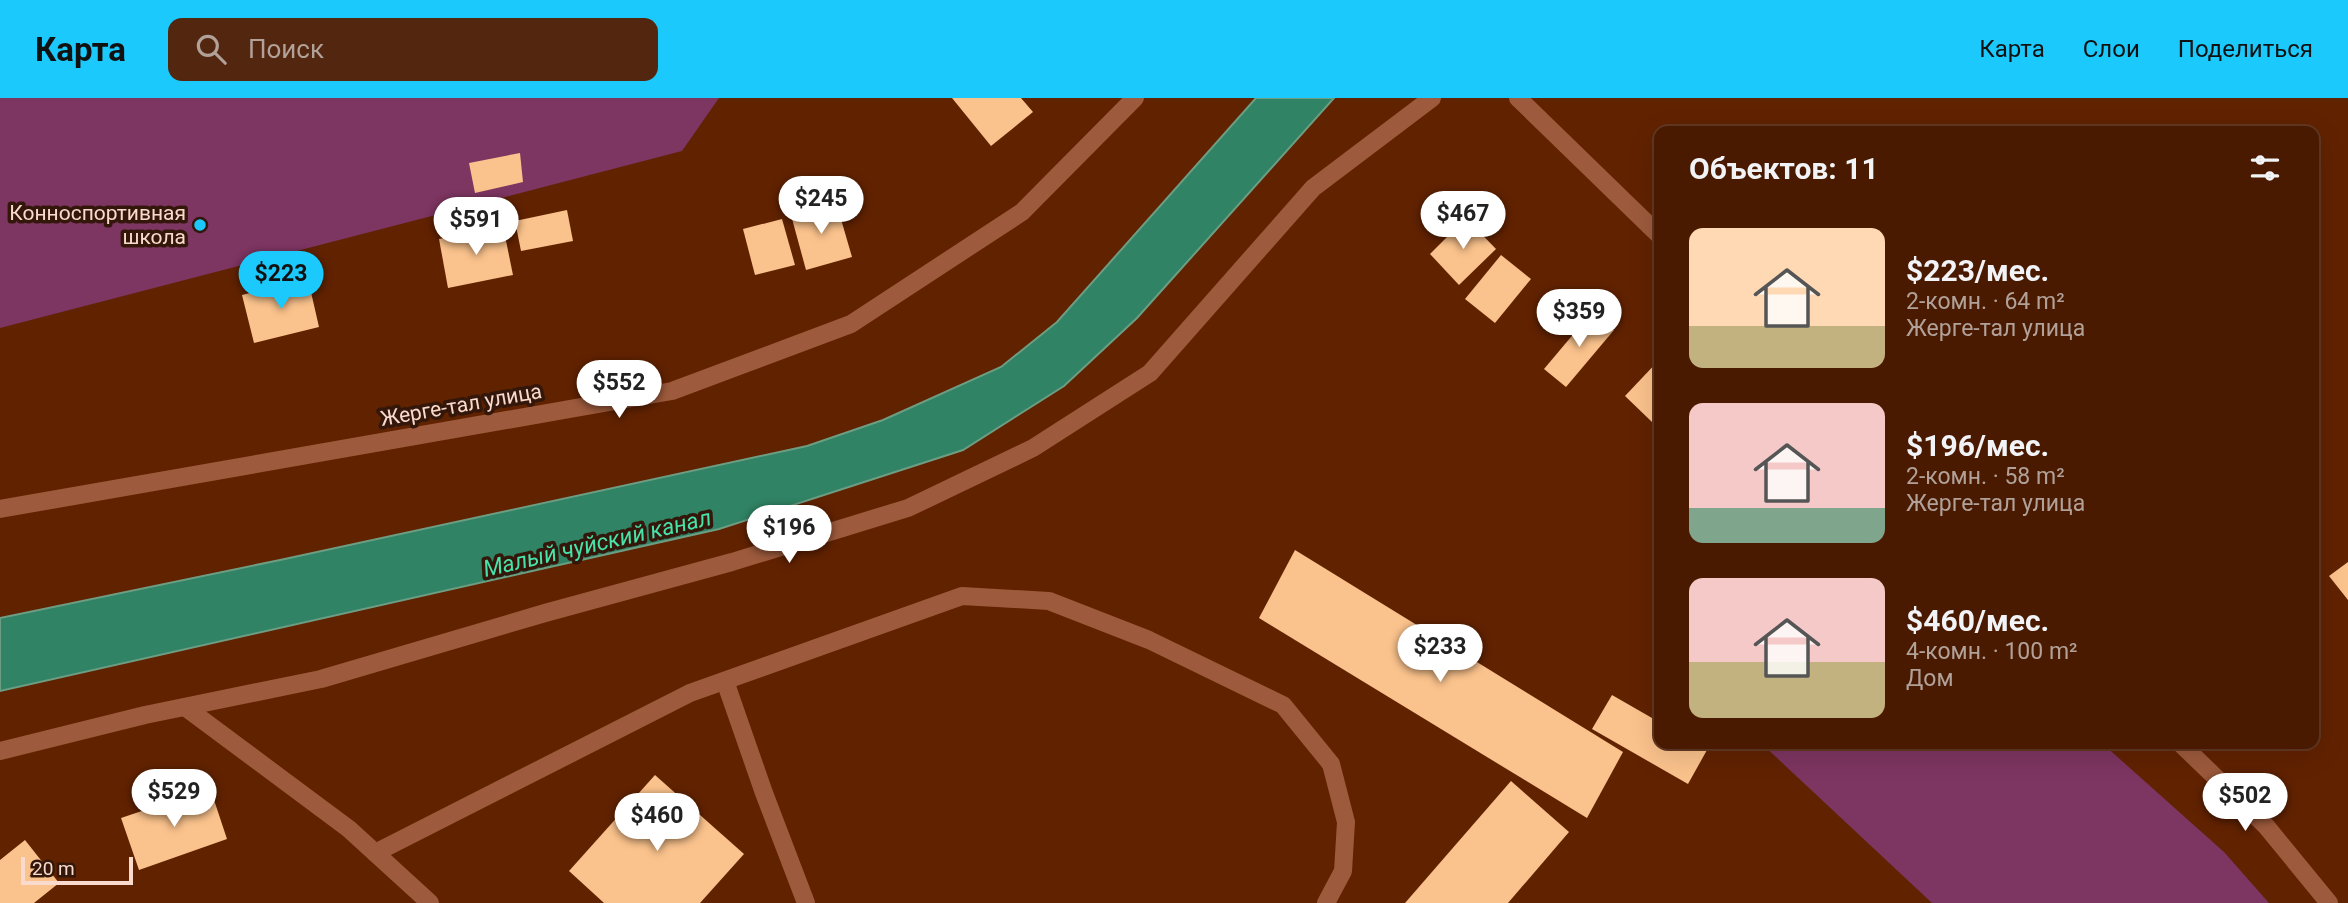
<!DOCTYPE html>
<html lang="ru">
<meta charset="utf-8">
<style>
body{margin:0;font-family:Roboto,sans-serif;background:#53270f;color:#f1f3f6;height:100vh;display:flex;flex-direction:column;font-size:26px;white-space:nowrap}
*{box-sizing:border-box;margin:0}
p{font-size:23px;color:#b1a199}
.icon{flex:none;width:38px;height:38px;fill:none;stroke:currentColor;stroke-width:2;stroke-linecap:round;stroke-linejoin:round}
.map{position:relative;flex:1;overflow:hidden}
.panel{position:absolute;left:1654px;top:28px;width:665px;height:623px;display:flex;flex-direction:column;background:#491a00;border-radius:14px;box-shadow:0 7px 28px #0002,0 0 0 2px #613822}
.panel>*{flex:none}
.scale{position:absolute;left:21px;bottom:18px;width:112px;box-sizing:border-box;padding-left:7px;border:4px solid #fadacc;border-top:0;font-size:19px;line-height:24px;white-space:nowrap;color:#fadacc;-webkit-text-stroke:5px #33170a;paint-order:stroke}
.price{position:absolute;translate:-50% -60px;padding:0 16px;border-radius:24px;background:#fff;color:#222;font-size:23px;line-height:46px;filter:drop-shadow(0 2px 4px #0008)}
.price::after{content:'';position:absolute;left:50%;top:42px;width:21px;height:16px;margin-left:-10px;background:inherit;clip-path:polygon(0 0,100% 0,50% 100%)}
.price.current{background:#1bc9fc;color:#111}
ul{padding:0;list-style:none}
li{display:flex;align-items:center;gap:21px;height:175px;padding:0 35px}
li span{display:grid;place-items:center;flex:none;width:196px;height:140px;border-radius:14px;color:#555}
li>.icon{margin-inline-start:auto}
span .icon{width:84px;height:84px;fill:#fffc;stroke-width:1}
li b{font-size:30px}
h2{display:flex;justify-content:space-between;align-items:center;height:84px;padding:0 35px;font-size:30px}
header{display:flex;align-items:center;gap:42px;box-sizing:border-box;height:98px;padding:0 35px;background:#1bc9fc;color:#111}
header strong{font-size:33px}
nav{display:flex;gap:38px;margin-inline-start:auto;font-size:24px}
.search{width:490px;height:63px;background:#53270f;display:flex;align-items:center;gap:18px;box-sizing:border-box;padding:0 24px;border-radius:14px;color:#b1a199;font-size:26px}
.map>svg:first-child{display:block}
.green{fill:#7d3561}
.water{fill:#308364;stroke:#6d9d83;stroke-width:2}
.building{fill:#fac28c}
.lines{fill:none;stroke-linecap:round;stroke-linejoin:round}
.service{stroke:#9d5a3c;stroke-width:18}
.minor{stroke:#9d5a3c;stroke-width:18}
.poi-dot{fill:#1bc9fc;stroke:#33170a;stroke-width:2.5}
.labels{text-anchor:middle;stroke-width:7;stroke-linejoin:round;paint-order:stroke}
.poi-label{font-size:21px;fill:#fadacc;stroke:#33170a;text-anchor:end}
.street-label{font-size:21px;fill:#fadacc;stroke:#33170a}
.water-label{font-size:23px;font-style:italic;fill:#48e2ab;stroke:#33170a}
</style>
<header>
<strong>Карта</strong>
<div class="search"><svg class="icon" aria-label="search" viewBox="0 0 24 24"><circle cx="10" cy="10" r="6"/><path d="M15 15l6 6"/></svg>Поиск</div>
<nav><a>Карта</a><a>Слои</a><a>Поделиться</a></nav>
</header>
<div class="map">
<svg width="2348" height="805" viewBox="0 0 2348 805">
<rect width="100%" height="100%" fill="#612200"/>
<g class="green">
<polygon points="0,0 719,0 682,53 0,230"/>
<polygon points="1762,646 2103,646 2224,754 2269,805 1932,805"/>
</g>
<polygon class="water" points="1256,0 1334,0 1137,220 1064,288 963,352 719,431 0,593 0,520 280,462 807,348 883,322 1001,269 1057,224"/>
<g class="building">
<polygon points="952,0 1021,0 1033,14 991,48"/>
<polygon points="520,55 523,84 475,95 469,65"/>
<polygon points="836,104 852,159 806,172 791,117"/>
<polygon points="567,112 573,143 521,153 515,123"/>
<polygon points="1466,120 1496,151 1459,187 1430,156"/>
<polygon points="782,121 795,167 755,177 743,131"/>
<polygon points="503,128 513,177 448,190 439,141"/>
<polygon points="1501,157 1531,181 1495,225 1465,201"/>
<polygon points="308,181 319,229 254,245 242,197"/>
<polygon points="1592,214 1614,232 1566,289 1544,271"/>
<polygon points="1659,262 1659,317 1652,324 1625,298"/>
<polygon points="1295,452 1623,654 1587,720 1259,520"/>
<polygon points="2348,464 2348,502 2329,478"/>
<polygon points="1612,597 1659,624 1659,646 1697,646 1707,652 1688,686 1592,631"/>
<polygon points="655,677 744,756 700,805 604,805 569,773"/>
<polygon points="1511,683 1569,734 1508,805 1405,805"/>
<polygon points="210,690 227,741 139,772 121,720"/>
<polygon points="25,742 59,785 34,805 0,805 0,762"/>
</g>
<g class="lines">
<g class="service">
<polyline points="725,583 764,695 806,805"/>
<polyline points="185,609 349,731 430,805"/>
<polyline points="375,755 690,595 962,498 1049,503 1149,542 1283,607 1331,666 1346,724 1343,773 1326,805"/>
</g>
<g class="minor">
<polyline points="1518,0 1659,137"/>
<polyline points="0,411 672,293 851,226 1022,114 1135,0"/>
<polyline points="2181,646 2266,728 2329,805"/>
<polyline points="0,653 145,617 321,581 545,515 732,464 908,410 1033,350 1150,275 1313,90 1432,0"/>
</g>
</g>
<circle class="poi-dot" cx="200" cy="127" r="7"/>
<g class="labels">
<g class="poi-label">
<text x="186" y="122">Конноспортивная<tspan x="186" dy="24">школа</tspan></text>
</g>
<g class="street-label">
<text transform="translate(461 307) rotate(-10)" y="7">Жерге-тал улица</text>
</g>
<g class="water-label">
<text transform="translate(597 445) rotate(-13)" y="8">Малый чуйский канал</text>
</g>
</g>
</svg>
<div class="scale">20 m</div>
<b class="price" style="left:821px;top:138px">$245</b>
<b class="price" style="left:1463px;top:153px">$467</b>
<b class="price" style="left:476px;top:159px">$591</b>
<b class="price current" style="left:281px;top:213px">$223</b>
<b class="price" style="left:1579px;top:251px">$359</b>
<b class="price" style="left:619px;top:322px">$552</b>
<b class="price" style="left:789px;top:467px">$196</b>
<b class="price" style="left:1440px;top:586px">$233</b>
<b class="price" style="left:174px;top:731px">$529</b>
<b class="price" style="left:2245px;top:735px">$502</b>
<b class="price" style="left:657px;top:755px">$460</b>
<section class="panel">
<h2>Объектов: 11<svg class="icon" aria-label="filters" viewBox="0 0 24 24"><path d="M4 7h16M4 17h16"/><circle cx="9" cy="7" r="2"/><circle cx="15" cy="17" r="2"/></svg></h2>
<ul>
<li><span style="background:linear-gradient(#ffd9b3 70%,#c2b280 0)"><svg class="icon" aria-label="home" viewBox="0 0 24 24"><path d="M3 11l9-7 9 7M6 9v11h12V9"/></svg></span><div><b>$223/мес.</b><p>2-комн. · 64 m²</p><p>Жерге-тал улица</p></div></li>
<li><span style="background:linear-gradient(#f6c9c9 75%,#7fa58c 0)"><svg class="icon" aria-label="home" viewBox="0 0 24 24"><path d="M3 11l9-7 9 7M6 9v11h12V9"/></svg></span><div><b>$196/мес.</b><p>2-комн. · 58 m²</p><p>Жерге-тал улица</p></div></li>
<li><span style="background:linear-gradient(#f6c9c9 60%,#c2b280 0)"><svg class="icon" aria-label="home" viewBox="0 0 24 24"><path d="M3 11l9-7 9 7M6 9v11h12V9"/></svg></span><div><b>$460/мес.</b><p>4-комн. · 100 m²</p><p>Дом</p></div></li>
</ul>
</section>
</div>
